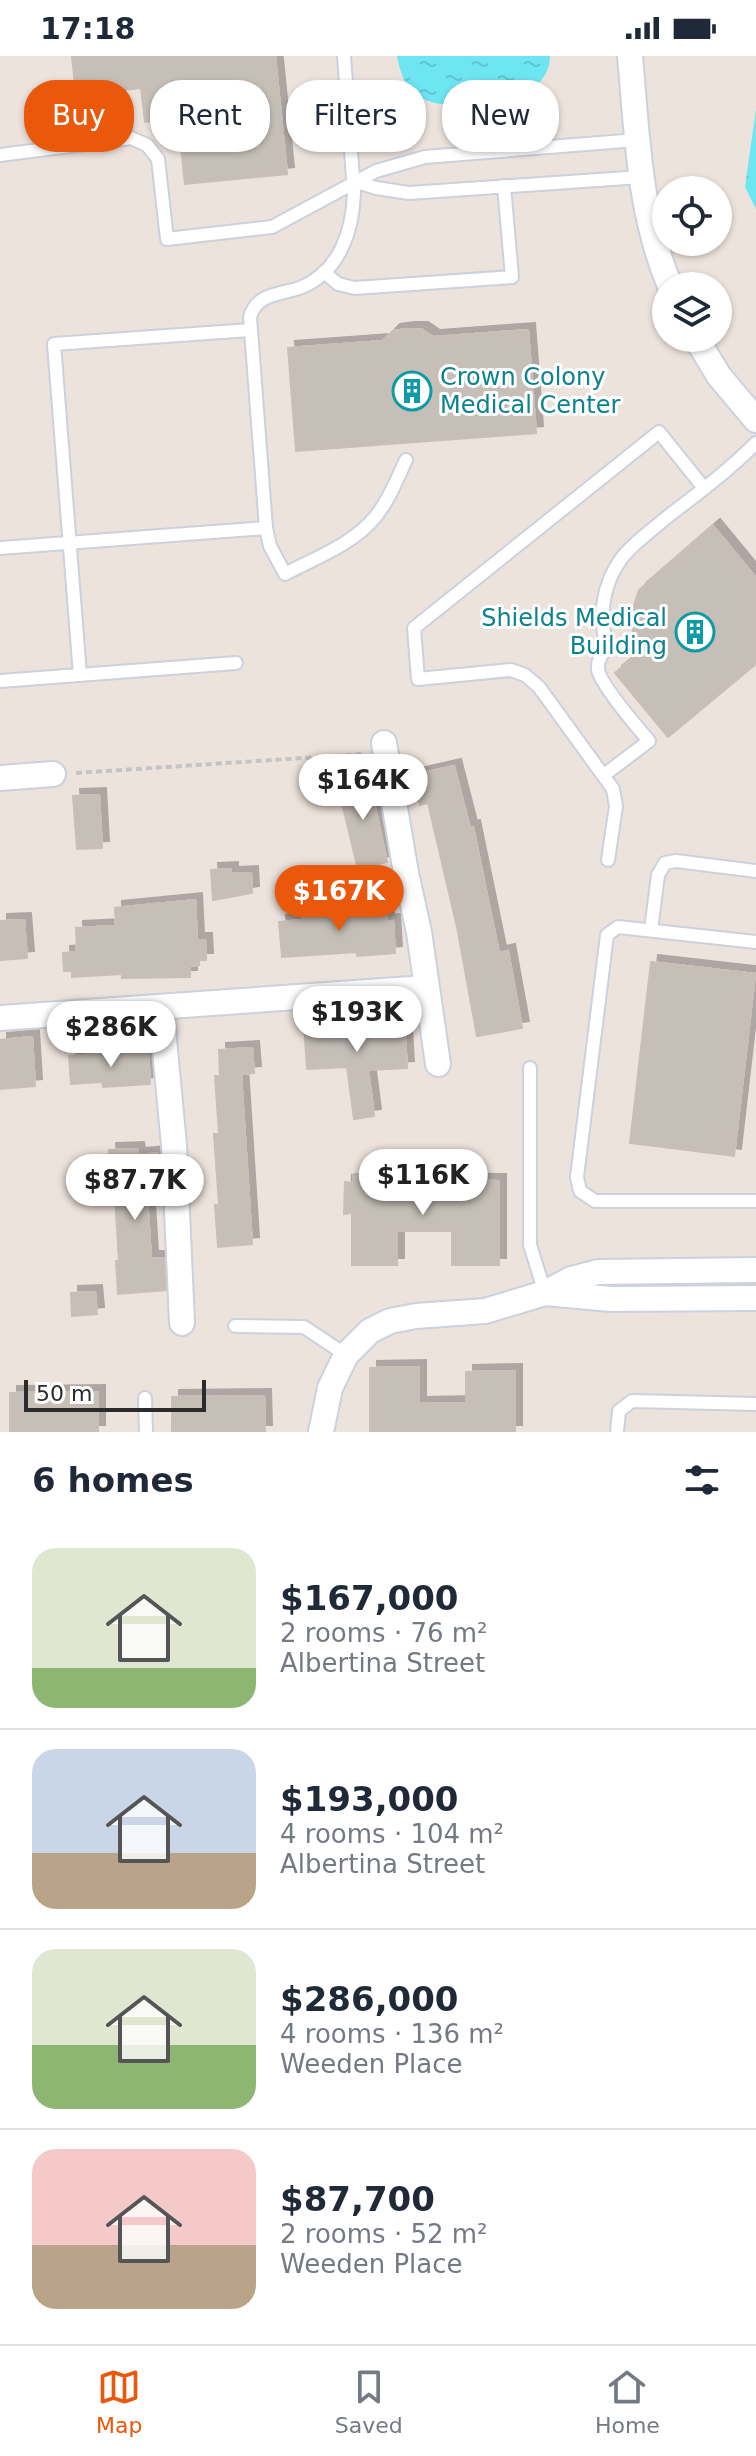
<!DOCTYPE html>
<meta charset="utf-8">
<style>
body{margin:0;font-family:"DejaVu Sans",sans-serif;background:#f2f2f3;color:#1f2937;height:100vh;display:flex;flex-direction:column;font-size:30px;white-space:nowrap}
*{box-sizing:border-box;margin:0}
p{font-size:26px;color:#747a83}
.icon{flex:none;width:44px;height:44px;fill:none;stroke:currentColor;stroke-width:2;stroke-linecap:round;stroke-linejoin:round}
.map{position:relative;height:1376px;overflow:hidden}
.sheet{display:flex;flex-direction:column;background:#fff;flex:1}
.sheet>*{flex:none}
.banner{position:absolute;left:24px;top:24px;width:708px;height:72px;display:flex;gap:16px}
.buttons{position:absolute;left:652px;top:120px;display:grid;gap:16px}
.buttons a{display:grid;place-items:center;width:80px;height:80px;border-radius:50%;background:#fff;box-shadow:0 2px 6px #0004;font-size:40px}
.scale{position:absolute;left:24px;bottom:20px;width:182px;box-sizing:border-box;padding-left:8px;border:4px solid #2b2b2b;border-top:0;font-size:22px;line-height:28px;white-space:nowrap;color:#2b2b2b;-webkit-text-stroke:6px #fff;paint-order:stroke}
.price{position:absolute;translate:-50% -68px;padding:0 18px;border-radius:28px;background:#fff;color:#222;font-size:26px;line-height:52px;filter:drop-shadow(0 2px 4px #0008)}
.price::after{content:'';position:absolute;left:50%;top:48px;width:24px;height:18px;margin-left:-12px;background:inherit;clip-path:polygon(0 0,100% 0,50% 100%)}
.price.current{background:#ea580c;color:#fff}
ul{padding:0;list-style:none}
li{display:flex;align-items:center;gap:24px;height:200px;padding:0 32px}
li+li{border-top:2px solid #e0e1e3}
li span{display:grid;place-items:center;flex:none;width:224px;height:160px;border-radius:24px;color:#555}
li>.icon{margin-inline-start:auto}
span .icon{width:96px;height:96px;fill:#fffc;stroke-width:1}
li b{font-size:34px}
h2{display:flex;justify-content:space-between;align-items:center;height:96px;padding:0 32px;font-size:34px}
.chip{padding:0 28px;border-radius:32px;background:#fff;box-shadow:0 2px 6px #0004;font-size:28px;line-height:72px}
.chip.current{background:#ea580c;color:#fff}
.status{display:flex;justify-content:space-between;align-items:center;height:56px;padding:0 40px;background:#fff;direction:ltr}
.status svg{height:22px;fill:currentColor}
.tabs{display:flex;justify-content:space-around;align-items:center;height:112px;border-top:2px solid #e0e1e3;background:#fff;font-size:22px;color:#747a83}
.tabs a{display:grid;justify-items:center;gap:4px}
.tabs .current{color:#ea580c}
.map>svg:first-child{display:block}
.water{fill:url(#water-ripples)}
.building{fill:#c6bfb8;stroke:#c9bfb6;stroke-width:2;filter:url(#shadow)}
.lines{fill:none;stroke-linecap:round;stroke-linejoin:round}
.service-casing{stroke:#cbd1dd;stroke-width:16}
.minor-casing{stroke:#cbd1dd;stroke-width:28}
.path{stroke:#c4c4c4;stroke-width:4;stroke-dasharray:6 4;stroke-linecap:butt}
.service{stroke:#fff;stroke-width:12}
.minor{stroke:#fff;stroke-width:24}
.labels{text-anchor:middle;stroke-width:6;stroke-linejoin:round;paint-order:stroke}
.culture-label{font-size:24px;fill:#0d838f;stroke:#fff;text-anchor:start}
</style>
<div class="status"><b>17:18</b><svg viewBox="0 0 49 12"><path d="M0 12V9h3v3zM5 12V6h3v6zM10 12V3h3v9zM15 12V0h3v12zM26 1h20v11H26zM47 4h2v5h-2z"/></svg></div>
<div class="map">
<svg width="756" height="1376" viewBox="0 0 756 1376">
<defs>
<pattern id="water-ripples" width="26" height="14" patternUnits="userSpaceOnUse" patternTransform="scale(2)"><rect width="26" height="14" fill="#6de6f2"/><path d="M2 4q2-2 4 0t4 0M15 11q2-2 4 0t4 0" fill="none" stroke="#5fc5d0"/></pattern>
<filter id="shadow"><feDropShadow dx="7" dy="-7" stdDeviation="0" flood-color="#0004"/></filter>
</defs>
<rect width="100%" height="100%" fill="#ede3dd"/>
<g class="water">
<path d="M397,0H550C550,21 532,39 512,42C501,43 491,41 480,43C472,45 465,49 456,49C420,49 403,35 397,0Z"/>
<polygon points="756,53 756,153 745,131"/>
</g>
<g class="building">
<polygon points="72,0 275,0 287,118 185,128 178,62 145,66 141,32 76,39"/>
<polygon points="407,273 421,273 433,281 528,274 536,377 296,395 288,292 383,285 393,275"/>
<polygon points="713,470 756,522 756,608 668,681 615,617 642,595 633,575 631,559 639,534"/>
<polygon points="454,710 470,772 473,771 499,897 508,895 522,972 477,980 457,871 428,747 420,749 414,719"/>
<polygon points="367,715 387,806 358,813 340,739 349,737 345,720"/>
<polygon points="99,739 102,792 77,793 73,740"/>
<polygon points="231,813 231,818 251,817 252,837 213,844 211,814"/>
<polygon points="195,844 197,884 205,884 206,904 199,904 199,909 190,910 190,921 122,922 122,918 72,921 72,915 64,915 63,897 77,896 76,872 116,870 115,852"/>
<polygon points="386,849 387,866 393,865 395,897 357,900 357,896 282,901 279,866 303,864 302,855"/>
<polygon points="24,864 27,902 0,904 0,865"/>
<polygon points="651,906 755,918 734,1100 630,1087"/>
<polygon points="404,965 407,1012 368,1014 374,1060 354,1063 347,1011 307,1013 304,968 335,966 335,969"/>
<polygon points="32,981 35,1030 0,1033 0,984"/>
<polygon points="252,992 254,1017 241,1018 252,1188 218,1191 215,1149 219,1149 214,1078 219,1078 215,1020 220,1020 219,994"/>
<polygon points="148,995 150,1028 103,1031 102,1026 71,1028 69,1000"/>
<polygon points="137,1093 138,1099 158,1097 160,1123 146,1124 151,1202 164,1202 166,1234 118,1238 116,1205 119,1205 114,1126 111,1126 109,1094"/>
<polygon points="354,1118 381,1118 381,1124 499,1125 499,1209 452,1209 452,1175 397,1175 397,1209 352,1209 352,1157 344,1158 345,1126 353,1127"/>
<polygon points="95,1236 97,1258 72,1260 71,1237"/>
<polygon points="419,1311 419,1348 466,1347 466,1316 515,1315 515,1376 370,1376 370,1312"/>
<polygon points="98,1336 98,1376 10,1376 10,1337"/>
<polygon points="264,1340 265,1376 172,1376 172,1341"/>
</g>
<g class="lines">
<defs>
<g id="service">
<path d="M344,0L354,136C353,174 340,215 302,231C282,239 257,236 250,261L266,472L270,490L285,518C315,502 354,488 376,460C389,444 397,423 406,404"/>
<polyline points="0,99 131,82 147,89 158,103 167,183 272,171 376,115 425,101 637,84"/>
<polyline points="354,125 376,132 409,137 641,121"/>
<polyline points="324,216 338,228 355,232 512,221 504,130"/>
<polyline points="0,492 266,472"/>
<polyline points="80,619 54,288 250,274"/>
<polyline points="0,625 236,607"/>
<path d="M604,719L649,685C638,672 599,627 598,613C597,604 602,597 608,591C597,563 603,528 621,503C633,487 651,475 666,462C697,438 728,415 756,387"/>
<polyline points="608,804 616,750 613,733 539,631 525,619 511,614 418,623 414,572 659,376 704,432"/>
<polyline points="651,874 658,819 665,807 676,805 756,815"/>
<polyline points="756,886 618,871 607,879 577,1121 580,1135 595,1145 756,1145"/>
<polyline points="530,1012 530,1189 545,1237"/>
<polyline points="235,1270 304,1271 346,1299"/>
<polyline points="145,1342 146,1376"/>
<polyline points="617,1376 619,1355 632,1345 756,1348"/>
</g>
<g id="minor">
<path d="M630,0C637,78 639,157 670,230"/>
<polyline points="696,282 719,320 756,364"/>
<polyline points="384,687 406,817 419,876 438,1008"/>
<polyline points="0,722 53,718"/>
<polyline points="161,952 174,1089 182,1267"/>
<polyline points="0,962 425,932"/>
<polyline points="545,1237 611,1243 756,1242"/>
<polyline points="321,1376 330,1332 346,1299 370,1275 390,1265 416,1260 485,1255 545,1237 571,1223 598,1216 756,1214"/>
</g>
</defs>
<use href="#service" class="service-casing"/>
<use href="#minor" class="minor-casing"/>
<polyline class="path" points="76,717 363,698"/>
<use href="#service" class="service"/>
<use href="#minor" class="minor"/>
</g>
<defs>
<symbol id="building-ring" viewBox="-11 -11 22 22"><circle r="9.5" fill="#fff" stroke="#0f9aa8" stroke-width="1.5"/><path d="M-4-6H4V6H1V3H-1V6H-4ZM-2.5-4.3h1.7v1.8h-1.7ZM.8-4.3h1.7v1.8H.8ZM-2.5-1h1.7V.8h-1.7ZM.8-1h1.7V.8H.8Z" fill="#0f9aa8"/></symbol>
</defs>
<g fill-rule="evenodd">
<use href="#building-ring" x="390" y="313" width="44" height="44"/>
<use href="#building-ring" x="673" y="554" width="44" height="44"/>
</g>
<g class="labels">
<g class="culture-label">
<text x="440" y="329">Crown Colony<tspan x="440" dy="28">Medical Center</tspan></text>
<text x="667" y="570" text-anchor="end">Shields Medical<tspan x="667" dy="28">Building</tspan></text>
</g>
</g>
</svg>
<div class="buttons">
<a><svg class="icon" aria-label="locate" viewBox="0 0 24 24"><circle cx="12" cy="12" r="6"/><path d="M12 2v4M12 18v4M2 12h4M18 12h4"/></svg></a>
<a><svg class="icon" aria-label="layers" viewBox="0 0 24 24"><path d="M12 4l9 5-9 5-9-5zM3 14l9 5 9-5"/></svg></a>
</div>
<div class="scale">50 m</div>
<b class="price" style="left:363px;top:766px">$164K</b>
<b class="price current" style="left:339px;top:877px">$167K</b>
<b class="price" style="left:357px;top:998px">$193K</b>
<b class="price" style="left:111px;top:1013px">$286K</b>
<b class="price" style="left:423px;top:1161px">$116K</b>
<b class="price" style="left:135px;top:1166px">$87.7K</b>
<div class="banner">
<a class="chip current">Buy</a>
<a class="chip">Rent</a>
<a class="chip">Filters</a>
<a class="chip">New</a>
</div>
</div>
<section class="sheet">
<h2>6 homes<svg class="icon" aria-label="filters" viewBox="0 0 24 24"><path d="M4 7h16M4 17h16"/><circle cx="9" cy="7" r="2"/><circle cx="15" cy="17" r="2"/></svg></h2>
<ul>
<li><span style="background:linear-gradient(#dfe7d0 75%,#8fb573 0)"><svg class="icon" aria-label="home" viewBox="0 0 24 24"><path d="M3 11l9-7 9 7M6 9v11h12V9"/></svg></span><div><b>$167,000</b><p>2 rooms · 76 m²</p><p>Albertina Street</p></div></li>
<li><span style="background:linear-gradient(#c9d6e8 65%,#b9a48a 0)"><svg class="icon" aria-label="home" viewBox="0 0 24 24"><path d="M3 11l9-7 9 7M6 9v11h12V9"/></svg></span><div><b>$193,000</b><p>4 rooms · 104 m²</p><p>Albertina Street</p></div></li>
<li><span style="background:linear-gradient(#dfe7d0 60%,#8fb573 0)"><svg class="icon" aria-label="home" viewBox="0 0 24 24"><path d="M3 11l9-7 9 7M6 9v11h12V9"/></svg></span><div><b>$286,000</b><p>4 rooms · 136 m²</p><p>Weeden Place</p></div></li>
<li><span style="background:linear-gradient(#f6c9c9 60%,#b9a48a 0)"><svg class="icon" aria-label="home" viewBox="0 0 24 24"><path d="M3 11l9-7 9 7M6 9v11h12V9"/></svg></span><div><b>$87,700</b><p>2 rooms · 52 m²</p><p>Weeden Place</p></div></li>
</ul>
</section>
<nav class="tabs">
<a class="current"><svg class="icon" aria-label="map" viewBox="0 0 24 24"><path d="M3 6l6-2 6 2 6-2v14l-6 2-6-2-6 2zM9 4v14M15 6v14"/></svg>Map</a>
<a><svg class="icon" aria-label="saved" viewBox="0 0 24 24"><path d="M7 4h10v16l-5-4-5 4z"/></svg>Saved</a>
<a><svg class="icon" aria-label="home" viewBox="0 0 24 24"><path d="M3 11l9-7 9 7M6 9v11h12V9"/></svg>Home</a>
</nav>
